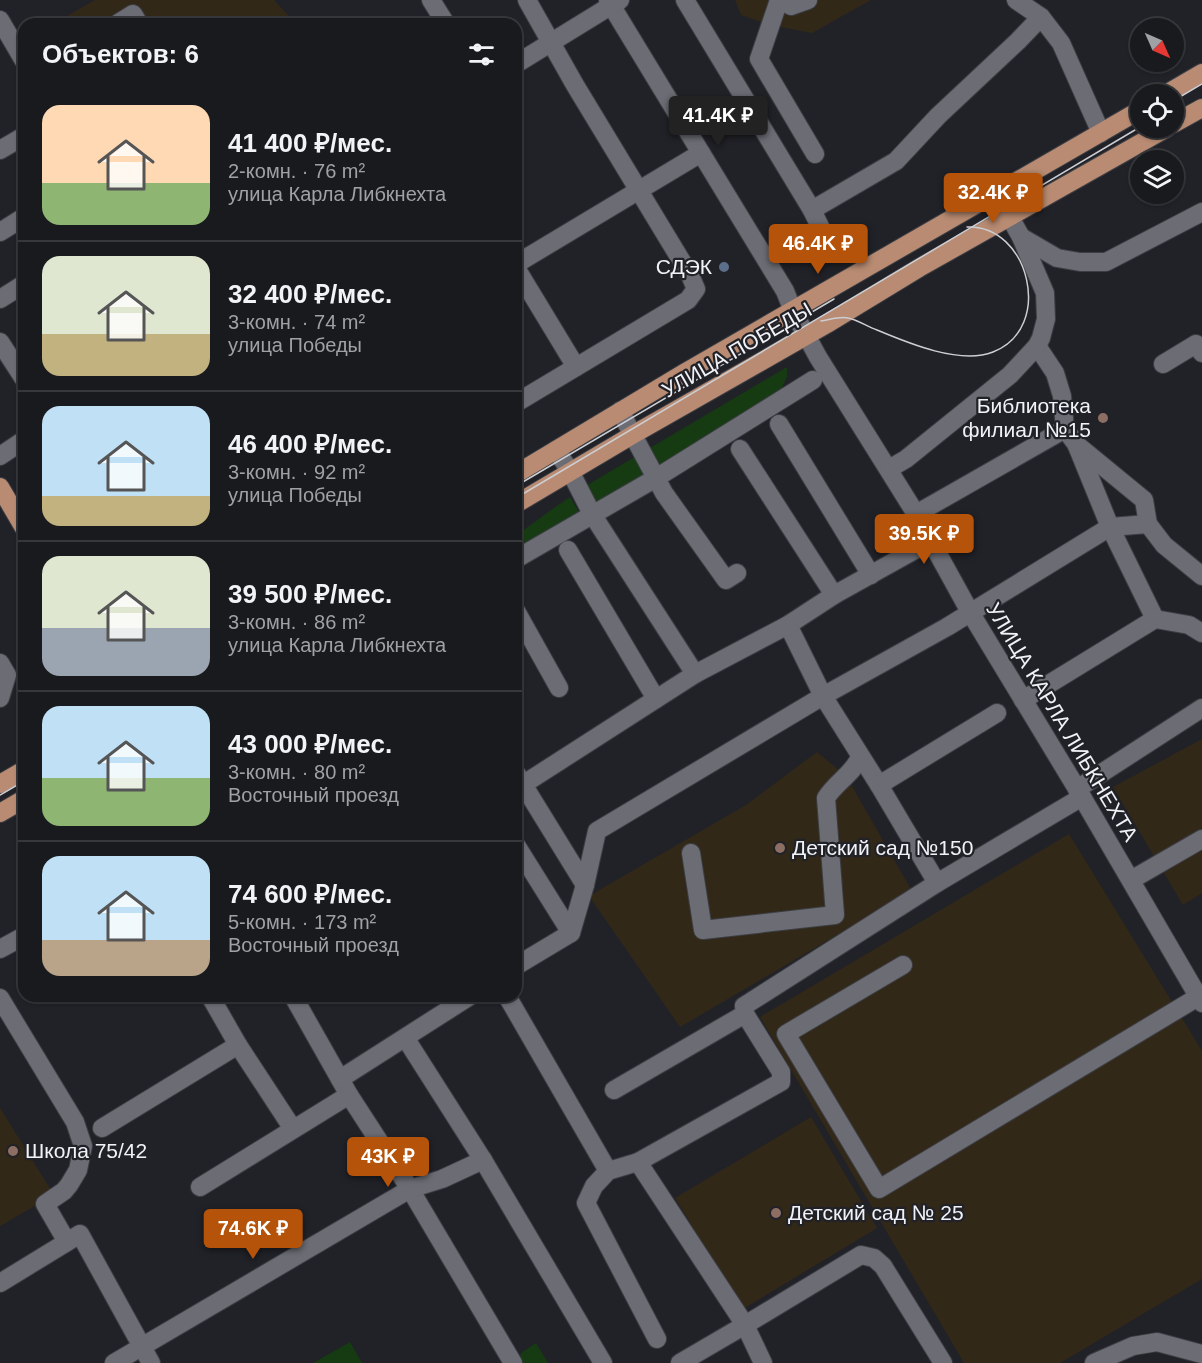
<!DOCTYPE html>
<html lang="ru">
<meta charset="utf-8">
<style>
body{margin:0;font-family:Arial,sans-serif;background:#26272b;color:#f1f3f6;height:100vh;display:flex;flex-direction:column;font-size:22px;white-space:nowrap}
*{box-sizing:border-box;margin:0}
p{font-size:20px;color:#9fa1a4}
.icon{flex:none;width:33px;height:33px;fill:none;stroke:currentColor;stroke-width:2;stroke-linecap:round;stroke-linejoin:round}
.map{position:relative;flex:1;overflow:hidden}
.details{position:absolute;left:18px;top:18px;width:504px;height:984px;display:flex;flex-direction:column;background:#191a1e;border-radius:18px;box-shadow:0 2px 4px #0004,0 0 0 2px #37383c}
.details>*{flex:none}
.needle{width:39px;rotate:135deg}
.controls{position:absolute;left:1130px;top:18px;display:grid;gap:12px}
.controls a{display:grid;place-items:center;width:54px;height:54px;border-radius:50%;background:#191a1e;box-shadow:0 2px 4px #0004,0 0 0 2px #37383c;font-size:30px}
.price{position:absolute;translate:-50% -51px;padding:0 14px;border-radius:6px;background:#b45309;color:#fff;font-size:20px;line-height:39px;filter:drop-shadow(0 2px 3px #0008)}
.price::after{content:'';position:absolute;left:50%;top:36px;width:18px;height:14px;margin-left:-9px;background:inherit;clip-path:polygon(0 0,100% 0,50% 100%)}
.price.selected{background:#222;color:#fff}
ul{padding:0;list-style:none}
li{display:flex;align-items:center;gap:18px;height:150px;padding:0 24px}
li+li{border-top:2px solid #37383c}
li span{display:grid;place-items:center;flex:none;width:168px;height:120px;border-radius:18px;color:#555}
li>.icon{margin-inline-start:auto}
span .icon{width:72px;height:72px;fill:#fffc;stroke-width:1}
li b{font-size:26px}
h2{display:flex;justify-content:space-between;align-items:center;height:72px;padding:0 24px;font-size:26px}
.map>svg:first-child{display:block}
.education{fill:#322818}
.green{fill:#163a12}
.lines{fill:none;stroke-linecap:round;stroke-linejoin:round}
.minor-casing{stroke:#3d3e44;stroke-width:20}
.major-casing{stroke:#3d3e44;stroke-width:20}
.minor{stroke:#6b6c74;stroke-width:18}
.major{stroke:#b88b72;stroke-width:18}
.tram{stroke:#cdced3;stroke-width:1.5}
.service-dot{fill:#5c6f8a;stroke:#212228;stroke-width:2}
.education-dot{fill:#8d6e63;stroke:#212228;stroke-width:2}
.labels{text-anchor:middle;stroke-width:4.5;stroke-linejoin:round;paint-order:stroke}
.poi-label{font-size:21px;fill:#f1f2f7;stroke:#212228;text-anchor:start}
.street-label{font-size:21px;fill:#f1f2f7;stroke:#212228}
</style>
<div class="map">
<svg width="1202" height="1363" viewBox="0 0 1202 1363">
<rect width="100%" height="100%" fill="#212228"/>
<g class="education">
<polygon points="95,0 274,0 296,24 53,24"/>
<polygon points="735,0 871,0 812,33 770,25 741,15"/>
<polygon points="1202,739 1202,893 1183,905 1113,787"/>
<polygon points="817,752 846,776 912,891 680,1027 589,896 746,805"/>
<polygon points="1069,834 1202,1051 1202,1279 1060,1363 964,1363 760,1017"/>
<polygon points="0,1108 54,1195 0,1226"/>
<polygon points="811,1117 877,1228 743,1309 675,1198"/>
</g>
<g class="green">
<polygon points="787,367 787,377 778,396 595,505 584,487"/>
<path d="M570,497L580,514L516,552V535C535,523 551,509 570,497Z"/>
<polygon points="350,1342 362,1363 313,1363"/>
<polygon points="536,1343 548,1363 523,1363 520,1357 521,1353"/>
</g>
<g class="lines">
<defs>
<g id="minor">
<polyline points="431,0 446,24"/>
<polyline points="608,0 785,291 793,311 818,357 916,514 970,612 1082,797 1202,1003"/>
<polyline points="685,0 812,210 825,237"/>
<polyline points="779,0 759,59 815,154"/>
<polyline points="781,0 791,6 808,0"/>
<polyline points="1016,0 1041,17 1061,43 1101,133"/>
<polyline points="0,20 24,61"/>
<polyline points="117,24 133,14 139,24"/>
<polyline points="516,64 620,0"/>
<polyline points="0,150 24,136"/>
<polyline points="812,210 896,161 938,116 1018,41 1041,17"/>
<polyline points="0,232 24,217"/>
<polyline points="1021,237 1057,258 1080,262 1106,262 1202,212"/>
<polyline points="516,264 701,153"/>
<polyline points="516,268 576,367"/>
<polyline points="0,299 24,284"/>
<polyline points="0,342 24,379"/>
<polyline points="1037,346 1055,373 1062,396 1065,429 1077,445 1144,500 1148,524 1164,545 1202,576"/>
<polyline points="1163,364 1196,344 1202,353"/>
<polyline points="516,403 688,300 696,289 690,275 575,85 527,0"/>
<polyline points="620,411 664,493 726,580 737,573"/>
<polyline points="779,424 871,575"/>
<polyline points="1077,446 1110,527 1155,619"/>
<polyline points="740,449 834,595"/>
<polyline points="556,450 570,471 592,514 695,674"/>
<polyline points="0,456 24,440"/>
<polyline points="889,469 906,459 1010,375 1037,346 1041,338 1046,319 1045,293 1021,237 997,194"/>
<polyline points="916,514 1065,429"/>
<polyline points="568,550 656,699"/>
<polyline points="516,559 656,478 813,380"/>
<polyline points="516,611 559,688"/>
<polyline points="788,625 823,696 879,785 937,883"/>
<polyline points="0,663 7,675 0,698"/>
<polyline points="1023,700 1155,619 1189,625 1202,633"/>
<polyline points="516,773 585,885"/>
<polyline points="879,785 997,713"/>
<polyline points="516,789 695,674 788,625 834,595 931,541"/>
<polyline points="1077,789 1202,708"/>
<polyline points="516,845 571,933"/>
<path d="M691,853L703,930L835,915L826,798C836,782 853,774 860,757"/>
<polyline points="1131,880 1202,839"/>
<polyline points="0,949 24,936"/>
<polyline points="903,965 786,1034 879,1189 1198,997"/>
<polyline points="516,966 571,933 585,885 597,831 823,696 947,627 1110,527 1148,524"/>
<polyline points="210,996 238,1045 293,1129"/>
<polyline points="293,996 349,1095 410,1189 513,1363"/>
<polyline points="507,996 608,1171"/>
<polyline points="0,998 75,1122 83,1146 78,1170 69,1185 64,1191 45,1204 67,1242 80,1234 151,1363"/>
<polyline points="406,1039 483,1160 603,1363"/>
<polyline points="340,1079 470,996"/>
<polyline points="614,1090 745,1014"/>
<polyline points="102,1128 238,1045"/>
<polyline points="638,1162 745,1325 861,1255 874,1258 883,1266 943,1363"/>
<polyline points="200,1187 349,1095"/>
<polyline points="0,1283 67,1242"/>
<polyline points="657,1339 586,1203 594,1186 608,1171 638,1162 781,1082 781,1072 745,1014 744,1006 937,883 1082,797"/>
<polyline points="114,1363 410,1189 442,1179 483,1160"/>
<polyline points="680,1363 745,1325 763,1363"/>
<polyline points="1094,1363 1133,1346 1157,1342 1202,1354"/>
</g>
<g id="major">
<polyline points="1166,94 1202,73"/>
<polyline points="1173,124 1202,108"/>
<polyline points="516,474 684,373 1140,110"/>
<polyline points="0,487 24,528"/>
<polyline points="516,504 634,434 827,324 919,268 1167,128"/>
<polyline points="0,784 24,770"/>
<polyline points="0,813 24,799"/>
</g>
</defs>
<use href="#minor" class="minor-casing"/>
<use href="#major" class="major-casing"/>
<use href="#minor" class="minor"/>
<use href="#major" class="major"/>
<g class="tram">
<polyline points="1173,101 1202,84"/>
<path d="M821,321C829,320 840,316 848,318C858,320 868,327 877,330C908,343 960,365 993,352C1055,328 1029,224 967,227"/>
<polyline points="516,486 834,299"/>
<polyline points="516,498 1140,127"/>
<polyline points="0,795 24,781"/>
</g>
</g>
<circle class="service-dot" cx="724" cy="267" r="6"/>
<g class="education-dot">
<circle cx="1103" cy="418" r="6"/>
<circle cx="780" cy="848" r="6"/>
<circle cx="13" cy="1151" r="6"/>
<circle cx="776" cy="1213" r="6"/>
</g>
<g class="labels">
<g class="poi-label">
<text x="712" y="274" text-anchor="end">СДЭК</text>
<text x="1091" y="413" text-anchor="end">Библиотека<tspan x="1091" dy="24">филиал №15</tspan></text>
<text x="792" y="855">Детский сад №150</text>
<text x="25" y="1158">Школа 75/42</text>
<text x="788" y="1220">Детский сад № 25</text>
</g>
<g class="street-label">
<text transform="translate(737 350) rotate(-30)" y="7">УЛИЦА ПОБЕДЫ</text>
<text transform="translate(1062 722) rotate(59)" y="7">УЛИЦА КАРЛА ЛИБКНЕХТА</text>
</g>
</g>
</svg>
<div class="controls">
<a><svg class="needle" viewBox="-14 -14 28 28"><path d="M0-13l5 13h-10z" fill="#e53935"/><path d="M0 13l5-13h-10z" fill="#9fa1a4"/></svg></a>
<a><svg class="icon" aria-label="locate" viewBox="0 0 24 24"><circle cx="12" cy="12" r="6"/><path d="M12 2v4M12 18v4M2 12h4M18 12h4"/></svg></a>
<a><svg class="icon" aria-label="layers" viewBox="0 0 24 24"><path d="M12 4l9 5-9 5-9-5zM3 14l9 5 9-5"/></svg></a>
</div>
<b class="price selected" style="left:718px;top:147px">41.4K ₽</b>
<b class="price" style="left:993px;top:224px">32.4K ₽</b>
<b class="price" style="left:818px;top:275px">46.4K ₽</b>
<b class="price" style="left:924px;top:565px">39.5K ₽</b>
<b class="price" style="left:388px;top:1188px">43K ₽</b>
<b class="price" style="left:253px;top:1260px">74.6K ₽</b>
<section class="details">
<h2>Объектов: 6<svg class="icon" aria-label="filters" viewBox="0 0 24 24"><path d="M4 7h16M4 17h16"/><circle cx="9" cy="7" r="2"/><circle cx="15" cy="17" r="2"/></svg></h2>
<ul>
<li><span style="background:linear-gradient(#ffd9b3 65%,#8fb573 0)"><svg class="icon" aria-label="home" viewBox="0 0 24 24"><path d="M3 11l9-7 9 7M6 9v11h12V9"/></svg></span><div><b>41 400 ₽/мес.</b><p>2-комн. · 76 m²</p><p>улица Карла Либкнехта</p></div></li>
<li><span style="background:linear-gradient(#dfe7d0 65%,#c2b280 0)"><svg class="icon" aria-label="home" viewBox="0 0 24 24"><path d="M3 11l9-7 9 7M6 9v11h12V9"/></svg></span><div><b>32 400 ₽/мес.</b><p>3-комн. · 74 m²</p><p>улица Победы</p></div></li>
<li><span style="background:linear-gradient(#bfe0f5 75%,#c2b280 0)"><svg class="icon" aria-label="home" viewBox="0 0 24 24"><path d="M3 11l9-7 9 7M6 9v11h12V9"/></svg></span><div><b>46 400 ₽/мес.</b><p>3-комн. · 92 m²</p><p>улица Победы</p></div></li>
<li><span style="background:linear-gradient(#dfe7d0 60%,#9aa5b1 0)"><svg class="icon" aria-label="home" viewBox="0 0 24 24"><path d="M3 11l9-7 9 7M6 9v11h12V9"/></svg></span><div><b>39 500 ₽/мес.</b><p>3-комн. · 86 m²</p><p>улица Карла Либкнехта</p></div></li>
<li><span style="background:linear-gradient(#bfe0f5 60%,#8fb573 0)"><svg class="icon" aria-label="home" viewBox="0 0 24 24"><path d="M3 11l9-7 9 7M6 9v11h12V9"/></svg></span><div><b>43 000 ₽/мес.</b><p>3-комн. · 80 m²</p><p>Восточный проезд</p></div></li>
<li><span style="background:linear-gradient(#bfe0f5 70%,#b9a48a 0)"><svg class="icon" aria-label="home" viewBox="0 0 24 24"><path d="M3 11l9-7 9 7M6 9v11h12V9"/></svg></span><div><b>74 600 ₽/мес.</b><p>5-комн. · 173 m²</p><p>Восточный проезд</p></div></li>
</ul>
</section>
</div>
